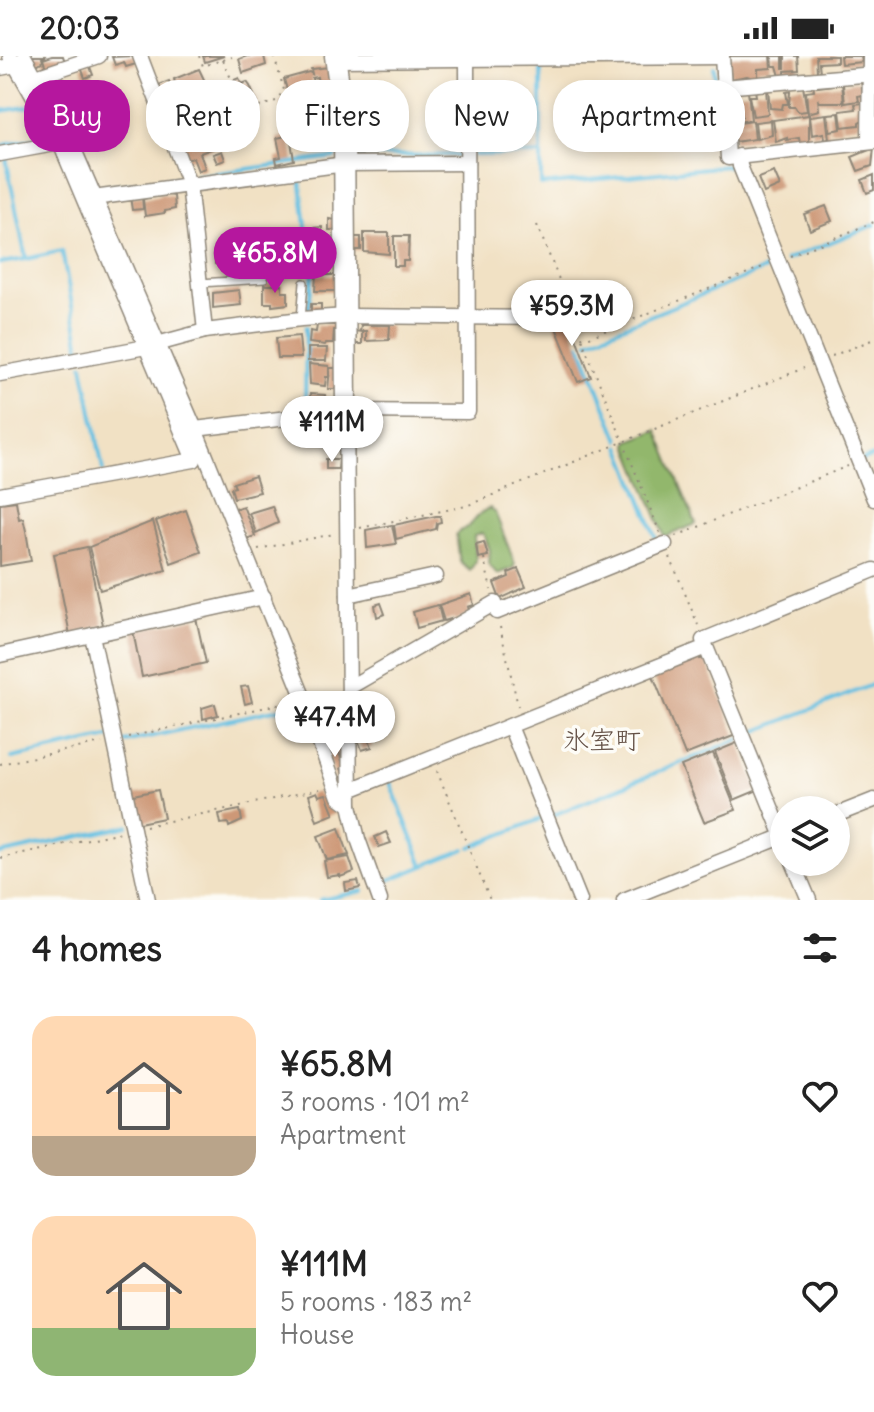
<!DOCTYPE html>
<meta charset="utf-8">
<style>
body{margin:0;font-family:Delius,"Klee One",sans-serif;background:#f2f2f2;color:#222;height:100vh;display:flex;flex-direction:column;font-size:30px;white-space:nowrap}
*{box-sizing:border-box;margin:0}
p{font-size:26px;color:#767676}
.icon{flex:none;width:44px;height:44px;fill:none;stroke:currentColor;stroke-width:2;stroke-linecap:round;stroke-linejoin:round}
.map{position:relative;height:844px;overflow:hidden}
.side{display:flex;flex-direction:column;background:#fff;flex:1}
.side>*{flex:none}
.banner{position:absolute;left:24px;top:24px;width:826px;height:72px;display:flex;gap:16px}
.fabs{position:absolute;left:770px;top:740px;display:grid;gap:16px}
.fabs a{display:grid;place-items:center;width:80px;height:80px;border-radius:50%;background:#fff;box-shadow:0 4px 12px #0003;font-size:40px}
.price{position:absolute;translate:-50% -68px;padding:0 18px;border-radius:28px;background:#fff;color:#222;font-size:26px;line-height:52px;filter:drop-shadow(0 2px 4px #0008)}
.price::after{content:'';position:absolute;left:50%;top:48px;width:24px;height:18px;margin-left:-12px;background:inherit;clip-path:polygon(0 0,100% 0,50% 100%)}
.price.selected{background:#b5179e;color:#fff}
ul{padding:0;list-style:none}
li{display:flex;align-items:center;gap:24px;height:200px;padding:0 32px}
li span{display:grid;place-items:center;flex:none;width:224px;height:160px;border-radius:24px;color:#555}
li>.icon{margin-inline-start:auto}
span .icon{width:96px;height:96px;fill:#fffc;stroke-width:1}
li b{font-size:34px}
h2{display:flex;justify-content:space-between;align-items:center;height:96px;padding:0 32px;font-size:34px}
.tag{padding:0 28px;border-radius:32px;background:#fff;box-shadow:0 4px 12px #0003;font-size:28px;line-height:72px}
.tag.selected{background:#b5179e;color:#fff}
.status{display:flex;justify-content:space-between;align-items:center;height:56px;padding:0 40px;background:#fff;direction:ltr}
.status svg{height:22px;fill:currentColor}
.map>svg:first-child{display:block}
.forest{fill:#92b76c;stroke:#5e714c;stroke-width:2}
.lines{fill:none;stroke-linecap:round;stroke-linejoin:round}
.stream{stroke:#64c0e2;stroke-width:4}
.building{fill:#cd9877}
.lane-casing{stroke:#8e8678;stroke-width:10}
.street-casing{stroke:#8e8678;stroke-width:17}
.secondary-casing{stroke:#8e8678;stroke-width:23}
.path{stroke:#8e8678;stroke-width:2;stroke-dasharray:2 6;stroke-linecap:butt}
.lane{stroke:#fff;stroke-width:7}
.street{stroke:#fff;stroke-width:14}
.secondary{stroke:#fff;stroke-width:20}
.labels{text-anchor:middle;stroke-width:7;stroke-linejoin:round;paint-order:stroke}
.quarter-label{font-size:26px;fill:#645146;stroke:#fdfcf7}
</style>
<div class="status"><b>20:03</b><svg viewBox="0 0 49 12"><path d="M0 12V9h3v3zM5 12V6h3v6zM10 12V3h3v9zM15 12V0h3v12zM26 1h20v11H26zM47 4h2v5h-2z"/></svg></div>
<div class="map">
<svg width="874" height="844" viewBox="0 0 874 844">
<rect width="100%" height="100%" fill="#fdfcf7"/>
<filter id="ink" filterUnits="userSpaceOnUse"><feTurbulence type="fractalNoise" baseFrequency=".0125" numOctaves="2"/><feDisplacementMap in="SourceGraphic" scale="16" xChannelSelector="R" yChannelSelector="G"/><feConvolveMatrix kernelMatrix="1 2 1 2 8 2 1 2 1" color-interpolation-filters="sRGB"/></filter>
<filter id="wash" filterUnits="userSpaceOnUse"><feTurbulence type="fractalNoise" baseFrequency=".006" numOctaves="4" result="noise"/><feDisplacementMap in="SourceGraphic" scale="32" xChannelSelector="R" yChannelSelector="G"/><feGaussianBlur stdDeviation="1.8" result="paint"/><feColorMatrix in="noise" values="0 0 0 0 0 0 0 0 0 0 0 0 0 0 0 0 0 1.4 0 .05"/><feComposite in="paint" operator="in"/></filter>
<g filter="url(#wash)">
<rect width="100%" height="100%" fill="#f1e1c4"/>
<g class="forest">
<polygon points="657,374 696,468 665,481 628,389 629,385"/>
<path d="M490,452L495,456L515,508L513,512L497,518L489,508L490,494L483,477L474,480L476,505L470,514L460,506L456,478C459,475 463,474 466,472C476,466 477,456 490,452Z"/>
</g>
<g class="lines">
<g class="stream">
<polyline points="541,9 541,129 736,109"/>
<polyline points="714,11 721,93"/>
<polyline points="0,55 33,50"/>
<polyline points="4,89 47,81"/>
<polyline points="474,99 541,98"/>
<polyline points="352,100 460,99"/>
<polyline points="196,120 335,101"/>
<polyline points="300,120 310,203"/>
<polyline points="101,132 175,123"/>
<polyline points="26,203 62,195 81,298"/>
<polyline points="786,204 874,169"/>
<polyline points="0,207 26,203 6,102"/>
<polyline points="308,256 313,216"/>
<polyline points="588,285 775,209"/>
<polyline points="580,288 619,384"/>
<polyline points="83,309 103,414"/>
<polyline points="305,354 306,271"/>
<polyline points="620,390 658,486 656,486"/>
<polyline points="863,404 874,400"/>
<polyline points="747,679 874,628"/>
<polyline points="120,687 293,650"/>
<polyline points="12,702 109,681"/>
<polyline points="389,724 423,810"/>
<polyline points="551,760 739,683"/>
<polyline points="471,791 543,762"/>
<polyline points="0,798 128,770"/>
<polyline points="382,827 465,793"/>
<polyline points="320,844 363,835"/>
</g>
</g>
<g id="blocks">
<g class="building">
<polygon points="28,0 46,0 42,2 43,5 35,10"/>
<polygon points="52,0 63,0 65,6 46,12 43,3"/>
<polygon points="134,0 136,8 126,11 124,6 115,9 112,1"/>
<polygon points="203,0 224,0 205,6"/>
<polygon points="247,0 264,0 266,9 243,17 239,3"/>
<polygon points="728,0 770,0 771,12 758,13 758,21 753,22 747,20 731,23"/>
<polygon points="772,0 783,0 783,12 785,12 785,0 798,0 799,14 785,15 785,19 780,20 777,10 773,10"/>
<polygon points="816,0 837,0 837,6 819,7 820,16 817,16"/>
<polygon points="840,0 861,0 862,6 841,8"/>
<polygon points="89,8 93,19 85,22 81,11"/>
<polygon points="329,11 333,40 320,41 317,21 312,22 314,35 289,42 284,23 309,16 312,18 311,13"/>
<polygon points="199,13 208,32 206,32 207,36 199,39 197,36 191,38 195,53 185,60 182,49 190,48 181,28 179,29 186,45 166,53 156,30 169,25 170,29 175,27 174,23"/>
<polygon points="239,22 242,28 247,26 250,30 257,46 245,51 234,24"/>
<polygon points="857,25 861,26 863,39 858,40 859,45 845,47 843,28"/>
<polygon points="817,27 817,31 842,28 844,46 820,46 818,43 819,54 808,57 806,36 814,35 813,28"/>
<polygon points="803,30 807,55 798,56 795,51 789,51 790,35 786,36 788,48 783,48 782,53 770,52 768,33"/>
<polygon points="766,33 768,58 753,60 749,40 756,40 755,34"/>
<polygon points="748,35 751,64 732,66 732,61 742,60 741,53 733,54 731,37"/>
<polygon points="290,43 295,61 285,64 280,46"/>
<polygon points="863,47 864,63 859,66 859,69 842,71 840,55 856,53 855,48"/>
<polygon points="210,50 215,61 198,68 194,56"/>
<polygon points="254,56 257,66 250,68 247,57"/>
<polygon points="839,57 841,73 830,75 828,58"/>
<polygon points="826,58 829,83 825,84 824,77 812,79 810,60"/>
<polygon points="809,59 809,86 800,87 799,82 787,84 787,82 776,86 773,64"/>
<polygon points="771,64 772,79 757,83 755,66"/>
<polygon points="753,65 755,83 734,86 732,68"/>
<polygon points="333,66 336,93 326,94 326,67"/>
<polygon points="318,67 325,68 324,84 309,88 309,85 294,87 292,71"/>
<polygon points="374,69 374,86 353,87 353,70"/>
<polygon points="221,70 223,75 233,71 237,81 228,84 225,78 220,80 217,71"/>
<polygon points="215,72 220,84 225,82 228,90 223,91 222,89 200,97 205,112 198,115 193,102 186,104 180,88"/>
<polygon points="290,79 294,104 277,108 276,102 281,101 277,82"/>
<polygon points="352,89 361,89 362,98 352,98"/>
<polygon points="874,92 872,110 858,115 852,101"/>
<polygon points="222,95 225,104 217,107 213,98"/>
<polygon points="774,116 780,130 764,137 758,122"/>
<polygon points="874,119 874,134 867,137 862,124"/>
<polygon points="163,138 174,140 175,153 165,155 165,157 145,160 143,143"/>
<polygon points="142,140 143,153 132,154 130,141"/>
<polygon points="826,150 832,165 810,174 804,158"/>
<polygon points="329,163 336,164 336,174 329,174"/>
<polygon points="322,171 323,193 326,192 325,186 332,186 333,204 327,207 314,208 312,172"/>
<polygon points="364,177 389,177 389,198 364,196"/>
<polygon points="394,180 409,180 408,205 403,205 403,210 394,210"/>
<rect x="353" y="181" width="8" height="13"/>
<polygon points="274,192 273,209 269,209 269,216 261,216 261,210 255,207 256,193 265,195 265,193"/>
<polygon points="287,192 302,192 302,196 307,196 307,211 278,211 278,198 288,198"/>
<polygon points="235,194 253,194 252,212 235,209"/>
<polygon points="215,195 233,195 233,209 215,208"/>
<polygon points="316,219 337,219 336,235 315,235"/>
<polygon points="264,229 282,229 282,236 288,236 288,248 272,250 272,247 264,247"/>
<polygon points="239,234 241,249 213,252 213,237"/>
<rect x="311" y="248" width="10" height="9"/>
<polygon points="567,258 591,321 578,326 553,264"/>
<polygon points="317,269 337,269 337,274 334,274 333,287 326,287 325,289 309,287 310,275 316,276"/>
<polygon points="361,269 390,269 389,284 366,285 366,275 360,275"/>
<polygon points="354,275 362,276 362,288 354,288"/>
<polygon points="299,280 301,302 278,302 276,282"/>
<polygon points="308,292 327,292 326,305 308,305"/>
<polygon points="309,308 329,310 329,321 326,321 325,330 310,328"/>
<polygon points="330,312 338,312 338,333 328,333"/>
<polygon points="310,338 325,339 325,351 310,350"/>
<rect x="312" y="368" width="25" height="18"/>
<polygon points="326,403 339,403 338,413 326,413"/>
<polygon points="255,420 260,436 234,442 231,432 235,431 233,427"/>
<polygon points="16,445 19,463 23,462 26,475 31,505 0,510 0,447"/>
<polygon points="243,450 255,480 246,483 234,453"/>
<polygon points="272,450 278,467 256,477 249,457"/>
<polygon points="186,454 201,496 171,507 156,465"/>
<polygon points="436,460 440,460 441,466 437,467 436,473 396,483 394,469"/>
<polygon points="153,465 166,514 100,534 89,491"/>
<polygon points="392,469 396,488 367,492 366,474"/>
<polygon points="484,486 488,500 478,502 476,488"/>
<polygon points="87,491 103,569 70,579 54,498"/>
<polygon points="518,513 526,531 500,543 494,527 509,521 508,517"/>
<polygon points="471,538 474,549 468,551 470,557 455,565 454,562 444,565 439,549"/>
<polygon points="381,547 385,558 377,561 375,549"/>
<polygon points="438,549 442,565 417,572 413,556"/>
<polygon points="196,562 206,607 142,621 133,575"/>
<polygon points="698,598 700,603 705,602 736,679 685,699 652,617"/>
<polygon points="248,630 252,646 245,648 241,631"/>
<polygon points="337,641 342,658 332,662 334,668 326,671 324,665 318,667 312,651"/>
<polygon points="215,648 218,659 203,663 202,652"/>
<polygon points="367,678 372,691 362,694 357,682"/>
<polygon points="335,685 344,711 341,712 344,720 336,723 324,688"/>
<polygon points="739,686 758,734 734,744 715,696"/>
<polygon points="713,697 736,754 704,766 681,710"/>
<polygon points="158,734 164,762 139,767 133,739"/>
<polygon points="317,736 319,740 326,738 334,758 317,765 309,739"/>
<polygon points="240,754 242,765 229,771 228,767 221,768 219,758"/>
<polygon points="339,772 349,799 327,804 318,780"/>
<polygon points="386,776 391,787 379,791 375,781"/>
<polygon points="349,801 354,816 340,821 340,819 327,821 324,805"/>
<polygon points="358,825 360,832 346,835 345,827"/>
</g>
</g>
</g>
<g filter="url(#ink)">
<use href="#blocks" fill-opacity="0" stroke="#8e8678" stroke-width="2"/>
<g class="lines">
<defs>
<g id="lane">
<polyline points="200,227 264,223"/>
<polyline points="301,263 304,227"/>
</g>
<g id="street">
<polyline points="24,0 69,82 195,373 304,643 339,741 350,749"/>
<polyline points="140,0 189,128 205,275"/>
<polyline points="722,0 728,102 874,86"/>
<polyline points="336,4 722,1"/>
<polyline points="0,12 16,9"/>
<polyline points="36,21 99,0"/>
<polyline points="723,31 874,18"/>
<polyline points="172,85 245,55"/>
<polyline points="869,86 870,0"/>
<polyline points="0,98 60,87"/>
<polyline points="739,100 740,110 874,443"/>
<polyline points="86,143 345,108 467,107"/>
<polyline points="0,318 146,291 205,275 301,263 347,260 547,262"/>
<polyline points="346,355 350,749 358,783 380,844"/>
<polyline points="183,378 195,373 346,355 468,356 467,0"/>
<polyline points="0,439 194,404 60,87 10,0"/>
<polyline points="348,539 436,520"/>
<polyline points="703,584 874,514"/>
<polyline points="0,599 92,579"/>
<polyline points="350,631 495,547 497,556 665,488"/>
<polyline points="510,670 580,844"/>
<polyline points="350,734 706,591 784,783"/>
<polyline points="836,759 874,744"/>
<polyline points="793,806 809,844"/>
<polyline points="148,844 92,579 264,541"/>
<polyline points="624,844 784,780"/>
</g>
<polyline id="secondary" points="335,0 344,64 346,355"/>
</defs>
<use href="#lane" class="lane-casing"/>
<use href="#street" class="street-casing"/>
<use href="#secondary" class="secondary-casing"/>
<g class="path">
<polyline points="199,0 203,10 232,1"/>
<polyline points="223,4 239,41"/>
<polyline points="259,51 276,45 284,34 274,0"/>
<polyline points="537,169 583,283"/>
<polyline points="790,200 874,166"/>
<polyline points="832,300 874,283"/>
<polyline points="360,472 466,450 804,312"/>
<polyline points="660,477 582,284 765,210"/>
<polyline points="676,480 848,410"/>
<polyline points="258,493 334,478"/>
<polyline points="670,501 698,569"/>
<polyline points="484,502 491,534"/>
<polyline points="500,571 518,650"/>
<polyline points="316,641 333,639"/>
<polyline points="128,681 290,646"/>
<polyline points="0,708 102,687"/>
<polyline points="437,715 490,844"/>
<polyline points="146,770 320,733"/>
<polyline points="0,802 121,776"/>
</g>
<use href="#lane" class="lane"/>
<use href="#street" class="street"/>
<use href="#secondary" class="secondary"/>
</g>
</g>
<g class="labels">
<g class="quarter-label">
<text x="602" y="693">氷室町</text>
</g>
</g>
</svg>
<div class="fabs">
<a><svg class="icon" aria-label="layers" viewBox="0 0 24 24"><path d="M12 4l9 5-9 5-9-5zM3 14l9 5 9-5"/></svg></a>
</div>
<b class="price selected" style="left:275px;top:239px">¥65.8M</b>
<b class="price" style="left:572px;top:292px">¥59.3M</b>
<b class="price" style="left:332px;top:408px">¥111M</b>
<b class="price" style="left:335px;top:703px">¥47.4M</b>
<div class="banner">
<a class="tag selected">Buy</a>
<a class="tag">Rent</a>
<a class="tag">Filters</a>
<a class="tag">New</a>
<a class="tag">Apartment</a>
</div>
</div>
<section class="side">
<h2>4 homes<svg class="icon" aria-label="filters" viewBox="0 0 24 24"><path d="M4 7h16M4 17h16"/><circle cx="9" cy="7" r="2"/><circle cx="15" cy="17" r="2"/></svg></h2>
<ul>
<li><span style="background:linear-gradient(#ffd9b3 75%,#b9a48a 0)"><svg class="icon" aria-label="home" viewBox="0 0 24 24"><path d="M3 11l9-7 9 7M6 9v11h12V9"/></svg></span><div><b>¥65.8M</b><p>3 rooms · 101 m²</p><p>Apartment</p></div><svg class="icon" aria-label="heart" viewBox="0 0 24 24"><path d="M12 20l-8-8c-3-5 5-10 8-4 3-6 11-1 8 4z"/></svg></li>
<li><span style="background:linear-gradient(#ffd9b3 70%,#8fb573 0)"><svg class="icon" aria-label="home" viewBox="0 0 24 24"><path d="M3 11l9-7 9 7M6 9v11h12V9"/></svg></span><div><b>¥111M</b><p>5 rooms · 183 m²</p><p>House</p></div><svg class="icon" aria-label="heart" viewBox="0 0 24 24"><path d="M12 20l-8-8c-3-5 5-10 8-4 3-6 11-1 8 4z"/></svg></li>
</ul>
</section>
